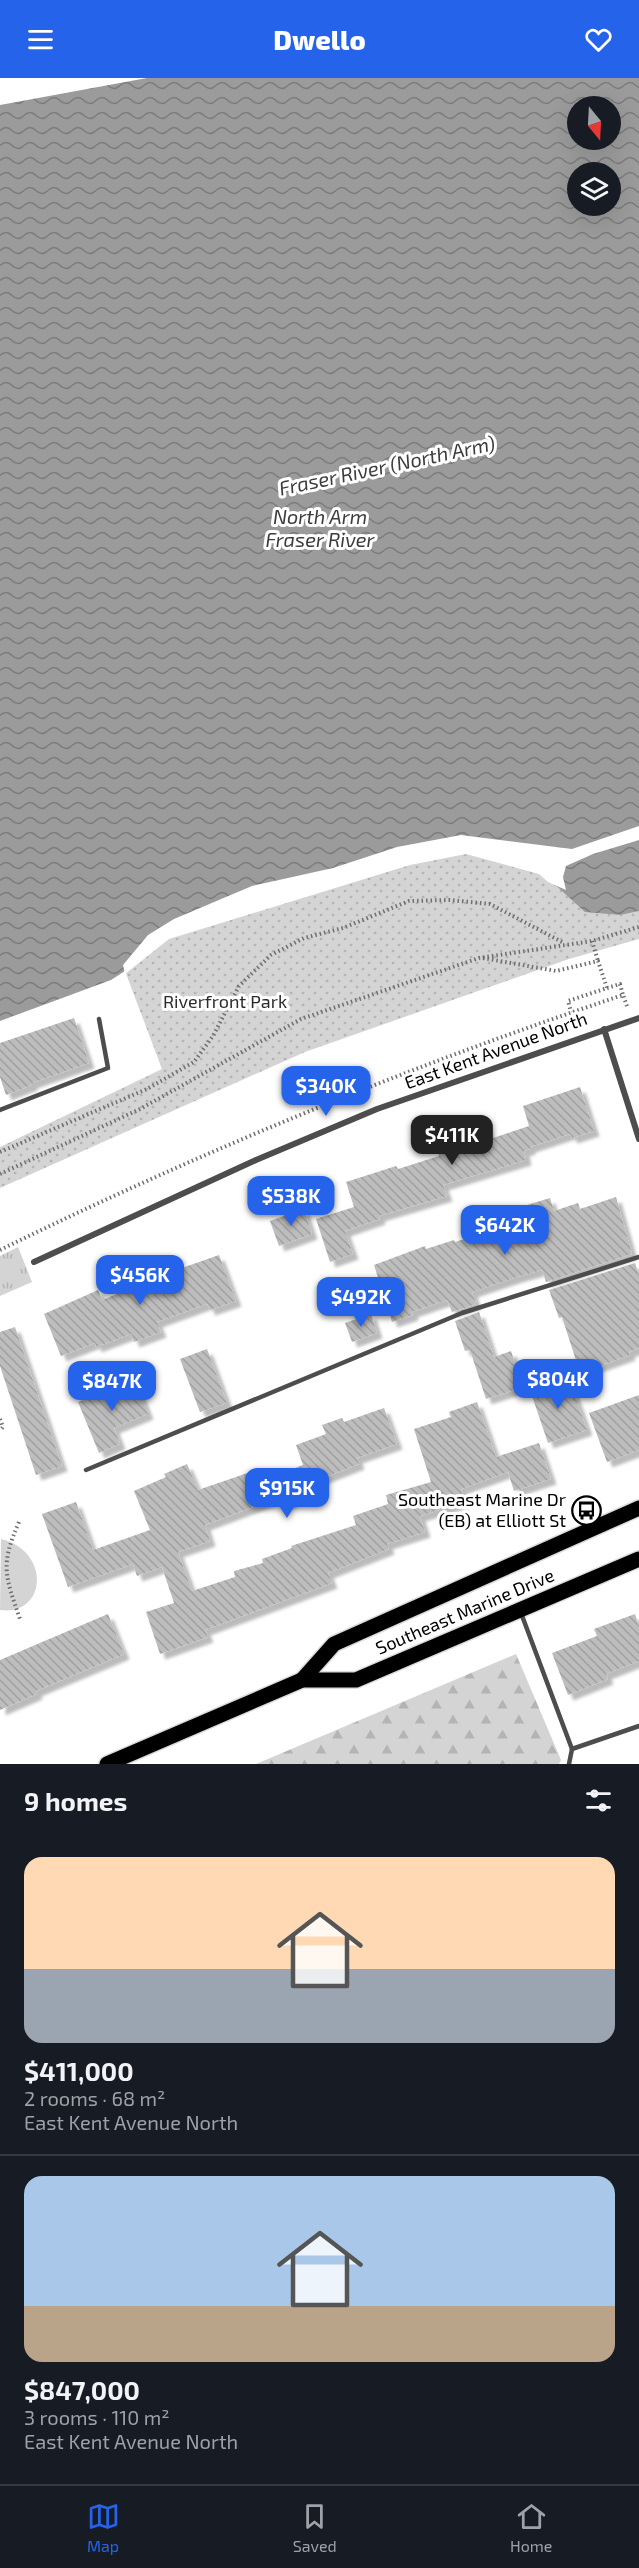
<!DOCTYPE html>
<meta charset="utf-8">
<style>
body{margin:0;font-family:"Exo 2",sans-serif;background:#20242c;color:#f1f3f6;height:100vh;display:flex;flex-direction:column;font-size:22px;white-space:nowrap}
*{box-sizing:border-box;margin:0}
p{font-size:20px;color:#9ea1a6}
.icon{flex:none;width:33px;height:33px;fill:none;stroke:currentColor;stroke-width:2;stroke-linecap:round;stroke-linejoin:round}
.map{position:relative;height:1686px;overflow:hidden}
.side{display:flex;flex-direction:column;background:#171b24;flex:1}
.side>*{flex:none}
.needle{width:39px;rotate:162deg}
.fabs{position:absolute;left:567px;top:18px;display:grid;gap:12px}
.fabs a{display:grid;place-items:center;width:54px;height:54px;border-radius:50%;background:#171b24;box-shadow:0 6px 24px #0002;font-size:30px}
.price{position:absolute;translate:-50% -51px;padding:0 14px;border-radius:12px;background:#2563eb;color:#fff;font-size:20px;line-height:39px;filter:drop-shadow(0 2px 3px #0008)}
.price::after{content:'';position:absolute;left:50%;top:36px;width:18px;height:14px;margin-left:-9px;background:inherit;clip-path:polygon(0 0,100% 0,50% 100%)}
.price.current{background:#222;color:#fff}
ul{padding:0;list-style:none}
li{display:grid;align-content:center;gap:12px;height:318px;padding:0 24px}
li+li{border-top:2px solid #363941}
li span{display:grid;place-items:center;height:186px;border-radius:18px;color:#555}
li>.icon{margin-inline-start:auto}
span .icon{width:108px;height:108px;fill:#fffc;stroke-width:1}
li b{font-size:26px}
h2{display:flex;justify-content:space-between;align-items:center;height:72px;padding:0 24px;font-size:26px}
header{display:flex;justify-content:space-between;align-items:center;height:78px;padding:0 24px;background:#2563eb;color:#fff;font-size:27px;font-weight:800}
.menu{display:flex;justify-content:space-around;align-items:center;height:84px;border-top:2px solid #363941;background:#171b24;font-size:16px;color:#9ea1a6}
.menu a{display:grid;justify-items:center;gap:3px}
.menu .current{color:#2563eb}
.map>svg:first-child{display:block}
.grass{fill:url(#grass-tufts)}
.forest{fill:url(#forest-firs)}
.park{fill:url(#park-dots)}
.garden{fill:#d4d4d4}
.water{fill:url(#water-waves);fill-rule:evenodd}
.pier{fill:#fff}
.building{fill:url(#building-back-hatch);filter:url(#shadow)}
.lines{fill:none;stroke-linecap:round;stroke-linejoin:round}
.primary-casing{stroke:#dbdbdb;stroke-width:18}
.path{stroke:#6f6f6f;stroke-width:4;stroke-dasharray:1.5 3;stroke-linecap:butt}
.service{stroke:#4d4d4d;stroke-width:4.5}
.minor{stroke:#4d4d4d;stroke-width:6}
.primary{stroke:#000;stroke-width:15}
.labels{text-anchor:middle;stroke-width:6;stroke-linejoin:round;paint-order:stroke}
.park-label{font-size:18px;fill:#2b2b2b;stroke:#fff}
.street-label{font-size:18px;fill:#000;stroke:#fff}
.poi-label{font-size:18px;fill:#000;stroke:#fff;text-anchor:end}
.water-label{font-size:20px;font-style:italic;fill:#3c3c3c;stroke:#fff}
</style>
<header><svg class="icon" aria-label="menu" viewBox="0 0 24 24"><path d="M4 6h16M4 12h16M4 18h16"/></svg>Dwello<svg class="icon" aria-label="heart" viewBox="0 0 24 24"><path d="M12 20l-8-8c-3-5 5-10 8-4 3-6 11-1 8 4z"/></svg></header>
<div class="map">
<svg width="639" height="1686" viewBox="0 0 639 1686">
<defs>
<pattern id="grass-tufts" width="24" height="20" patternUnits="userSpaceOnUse" patternTransform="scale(1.5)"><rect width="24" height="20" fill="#d4d4d4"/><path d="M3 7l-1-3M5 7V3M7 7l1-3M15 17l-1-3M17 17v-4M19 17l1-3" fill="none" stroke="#b4b4b4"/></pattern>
<pattern id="forest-firs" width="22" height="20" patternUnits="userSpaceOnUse" patternTransform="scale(1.5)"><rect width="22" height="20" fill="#d4d4d4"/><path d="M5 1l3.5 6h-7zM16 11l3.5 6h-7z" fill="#b4b4b4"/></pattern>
<pattern id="park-dots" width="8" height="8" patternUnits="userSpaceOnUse" patternTransform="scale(1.5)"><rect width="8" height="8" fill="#d4d4d4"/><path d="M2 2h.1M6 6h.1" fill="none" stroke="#b4b4b4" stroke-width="1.8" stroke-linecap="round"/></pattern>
<pattern id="water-waves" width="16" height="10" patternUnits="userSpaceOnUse" patternTransform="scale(1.5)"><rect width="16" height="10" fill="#9b9b9b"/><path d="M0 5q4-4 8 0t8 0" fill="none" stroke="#7c7c7c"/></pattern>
<pattern id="building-back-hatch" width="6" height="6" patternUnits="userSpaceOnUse" patternTransform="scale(1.5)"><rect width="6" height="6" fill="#bdbdbd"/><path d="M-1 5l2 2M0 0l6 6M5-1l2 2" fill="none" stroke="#a1a1a1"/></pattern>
<filter id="shadow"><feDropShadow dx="5.5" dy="5.5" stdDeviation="1.5" flood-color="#0004"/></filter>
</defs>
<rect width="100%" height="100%" fill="#fff"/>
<polygon class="grass" points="18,1169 32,1204 0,1218 0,1178"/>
<polygon class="forest" points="516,1576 561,1682 559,1686 256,1686"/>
<polygon class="park" points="467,773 540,793 621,837 639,833 639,861 569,881 305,974 0,1110 0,1069 162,991 125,893 168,858 409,785"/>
<path class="garden" d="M1,1461C51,1473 47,1538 0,1532Z"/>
<path class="water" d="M147,0H639V833L621,837L585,834L540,793L466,773L409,785L168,858L125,893L111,902L0,943V27ZM578,28H610V62H578ZM578,94H610V128H578Z"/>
<polygon class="pier" points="639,748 639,762 593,776 566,788 563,799 566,812 548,804 539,796 466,776 410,787 169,861 125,896 123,887 148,857 174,841 252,808 333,790 397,769 461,757 572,771"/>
<g class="building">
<polygon points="74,940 89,985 32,1005 32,1007 6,1017 0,999 0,965"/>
<polygon points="580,1009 594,1053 572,1060 570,1056 530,1069 530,1071 524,1073 526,1082 443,1107 447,1118 379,1138 380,1141 345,1153 353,1176 330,1184 316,1141 354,1129 346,1104 396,1088 398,1091 439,1078 434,1064 463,1055 460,1049 484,1041 490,1061 529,1048 523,1028"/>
<polygon points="616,1119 632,1176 546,1204 542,1192 517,1199 472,1214 476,1226 452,1234 447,1222 412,1234 413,1237 392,1244 374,1187 425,1168 426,1171 454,1162 455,1164 501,1149 499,1144 529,1134 527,1127 550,1120 554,1133 578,1125 580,1131"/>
<polygon points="304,1131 312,1156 279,1168 270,1143"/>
<polygon points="219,1177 236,1223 210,1232 207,1226 157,1244 161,1254 134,1264 131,1256 96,1269 95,1265 61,1278 44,1236 98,1212 102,1222 150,1203 146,1194 176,1183 179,1191"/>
<polygon points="635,1185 639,1197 639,1270 629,1274 630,1277 580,1295 562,1239 559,1240 549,1212"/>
<polygon points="479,1234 494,1279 511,1273 523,1309 486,1321 470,1272 465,1273 455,1243"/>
<polygon points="371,1236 377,1255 352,1264 345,1245"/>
<polygon points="15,1249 62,1388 36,1397 0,1288 0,1254"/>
<polygon points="207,1271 227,1325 200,1334 180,1281"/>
<polygon points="568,1298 587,1352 548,1365 530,1312"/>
<polygon points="134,1300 148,1336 114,1350 120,1366 99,1375 78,1324"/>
<polygon points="639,1317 639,1372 607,1384 589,1335"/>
<polygon points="477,1324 496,1379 539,1365 551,1401 514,1413 508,1394 461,1411 465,1424 420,1438 425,1454 387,1466 389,1471 328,1495 332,1505 205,1552 208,1559 160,1576 146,1534 174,1525 162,1489 137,1498 133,1486 68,1509 42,1436 76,1424 93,1472 150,1452 134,1413 166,1399 164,1396 187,1386 198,1412 259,1391 263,1402 303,1387 296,1367 326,1356 322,1347 342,1340 344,1344 384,1330 397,1366 357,1380 359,1386 303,1408 306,1418 283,1427 280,1419 205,1447 210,1463 178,1474 192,1513 235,1499 234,1493 263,1485 262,1481 292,1470 291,1468 356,1447 353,1438 388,1426 386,1417 431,1404 414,1351 451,1339 449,1334"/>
<polygon points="108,1536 124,1576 36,1613 37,1616 0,1632 0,1582"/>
<polygon points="635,1536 639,1548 639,1583 606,1596 608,1601 568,1617 552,1575 597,1558 594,1551"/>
</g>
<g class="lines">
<defs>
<g id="primary">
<polyline points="302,1602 334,1566 639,1430"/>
<polyline points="107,1686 302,1602 356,1602 639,1481"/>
</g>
</defs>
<use href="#primary" class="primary-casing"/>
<g class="path">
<polyline points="592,863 598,883"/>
<polyline points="483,880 556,893 598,883 607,910 568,923 571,934"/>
<polyline points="607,910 620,906 623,917"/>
<polyline points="0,1074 147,1011 194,984 213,958 239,908 271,877 304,860 343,850 409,823 450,822 490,826 564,865"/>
<polyline points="0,1096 140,1031 301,941 479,880 592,863 639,849"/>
<path d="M0,1172C202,1073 410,988 623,917L628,931"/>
<polyline points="0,1341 3,1349 0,1353"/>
<path d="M19,1444C0,1487 5,1498 20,1541"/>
</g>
<g class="service">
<polyline points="0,1032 108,990 99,941"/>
<polyline points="86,1392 462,1235 639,1179"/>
<polyline points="521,1535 572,1671 639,1648"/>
<polyline points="569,1686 572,1671"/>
</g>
<g class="minor">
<polyline points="604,951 639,1061"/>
<polyline points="34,1184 256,1082 377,1031 639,940"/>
</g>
<use href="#primary" class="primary"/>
</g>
<defs>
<symbol id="bus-ring" viewBox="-11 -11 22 22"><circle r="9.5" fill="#fff" stroke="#000" stroke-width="1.5"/><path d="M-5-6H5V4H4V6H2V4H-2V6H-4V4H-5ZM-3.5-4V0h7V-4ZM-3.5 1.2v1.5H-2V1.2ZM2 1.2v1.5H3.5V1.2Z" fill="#000"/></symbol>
</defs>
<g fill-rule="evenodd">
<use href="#bus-ring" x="570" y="1416" width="33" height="33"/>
</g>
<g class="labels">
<g class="park-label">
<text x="225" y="930">Riverfront Park</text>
</g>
<g class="street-label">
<text transform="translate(496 973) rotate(-20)" y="6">East Kent Avenue North</text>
<text transform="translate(465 1534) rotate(-23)" y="6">Southeast Marine Drive</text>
</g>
<g class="poi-label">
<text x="566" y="1428">Southeast Marine Dr<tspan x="566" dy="21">(EB) at Elliott St</tspan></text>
</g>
<g class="water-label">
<text transform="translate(387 388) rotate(-12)" y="7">Fraser River (North Arm)</text>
<text x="320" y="446">North Arm<tspan x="320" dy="23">Fraser River</tspan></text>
</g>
</g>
</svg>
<div class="fabs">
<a><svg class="needle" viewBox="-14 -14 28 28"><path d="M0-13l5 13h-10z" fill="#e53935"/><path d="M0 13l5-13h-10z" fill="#9ea1a6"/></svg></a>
<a><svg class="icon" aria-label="layers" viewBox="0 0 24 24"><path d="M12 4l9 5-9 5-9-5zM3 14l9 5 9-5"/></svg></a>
</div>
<b class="price" style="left:326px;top:1039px">$340K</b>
<b class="price current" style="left:452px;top:1088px">$411K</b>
<b class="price" style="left:291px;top:1149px">$538K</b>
<b class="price" style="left:505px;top:1178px">$642K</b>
<b class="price" style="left:140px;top:1228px">$456K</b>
<b class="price" style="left:361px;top:1250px">$492K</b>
<b class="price" style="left:558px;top:1332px">$804K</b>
<b class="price" style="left:112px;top:1334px">$847K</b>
<b class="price" style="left:287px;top:1441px">$915K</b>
</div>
<section class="side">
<h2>9 homes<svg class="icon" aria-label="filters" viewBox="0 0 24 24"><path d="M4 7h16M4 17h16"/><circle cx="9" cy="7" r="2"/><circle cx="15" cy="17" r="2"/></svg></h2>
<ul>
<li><span style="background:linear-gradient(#ffd9b3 60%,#9aa5b1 0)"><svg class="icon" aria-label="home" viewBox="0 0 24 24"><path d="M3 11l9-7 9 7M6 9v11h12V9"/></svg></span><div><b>$411,000</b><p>2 rooms · 68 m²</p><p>East Kent Avenue North</p></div></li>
<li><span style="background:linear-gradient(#a9c7e8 70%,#b9a48a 0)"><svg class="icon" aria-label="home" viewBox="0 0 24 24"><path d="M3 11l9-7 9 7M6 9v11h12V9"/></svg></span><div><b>$847,000</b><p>3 rooms · 110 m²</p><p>East Kent Avenue North</p></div></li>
</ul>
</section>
<nav class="menu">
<a class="current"><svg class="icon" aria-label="map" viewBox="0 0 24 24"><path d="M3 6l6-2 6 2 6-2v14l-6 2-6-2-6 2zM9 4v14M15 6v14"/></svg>Map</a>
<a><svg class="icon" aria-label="saved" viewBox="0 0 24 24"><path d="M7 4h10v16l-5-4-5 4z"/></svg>Saved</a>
<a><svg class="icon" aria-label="home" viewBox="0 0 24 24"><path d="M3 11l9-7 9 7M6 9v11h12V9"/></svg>Home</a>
</nav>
